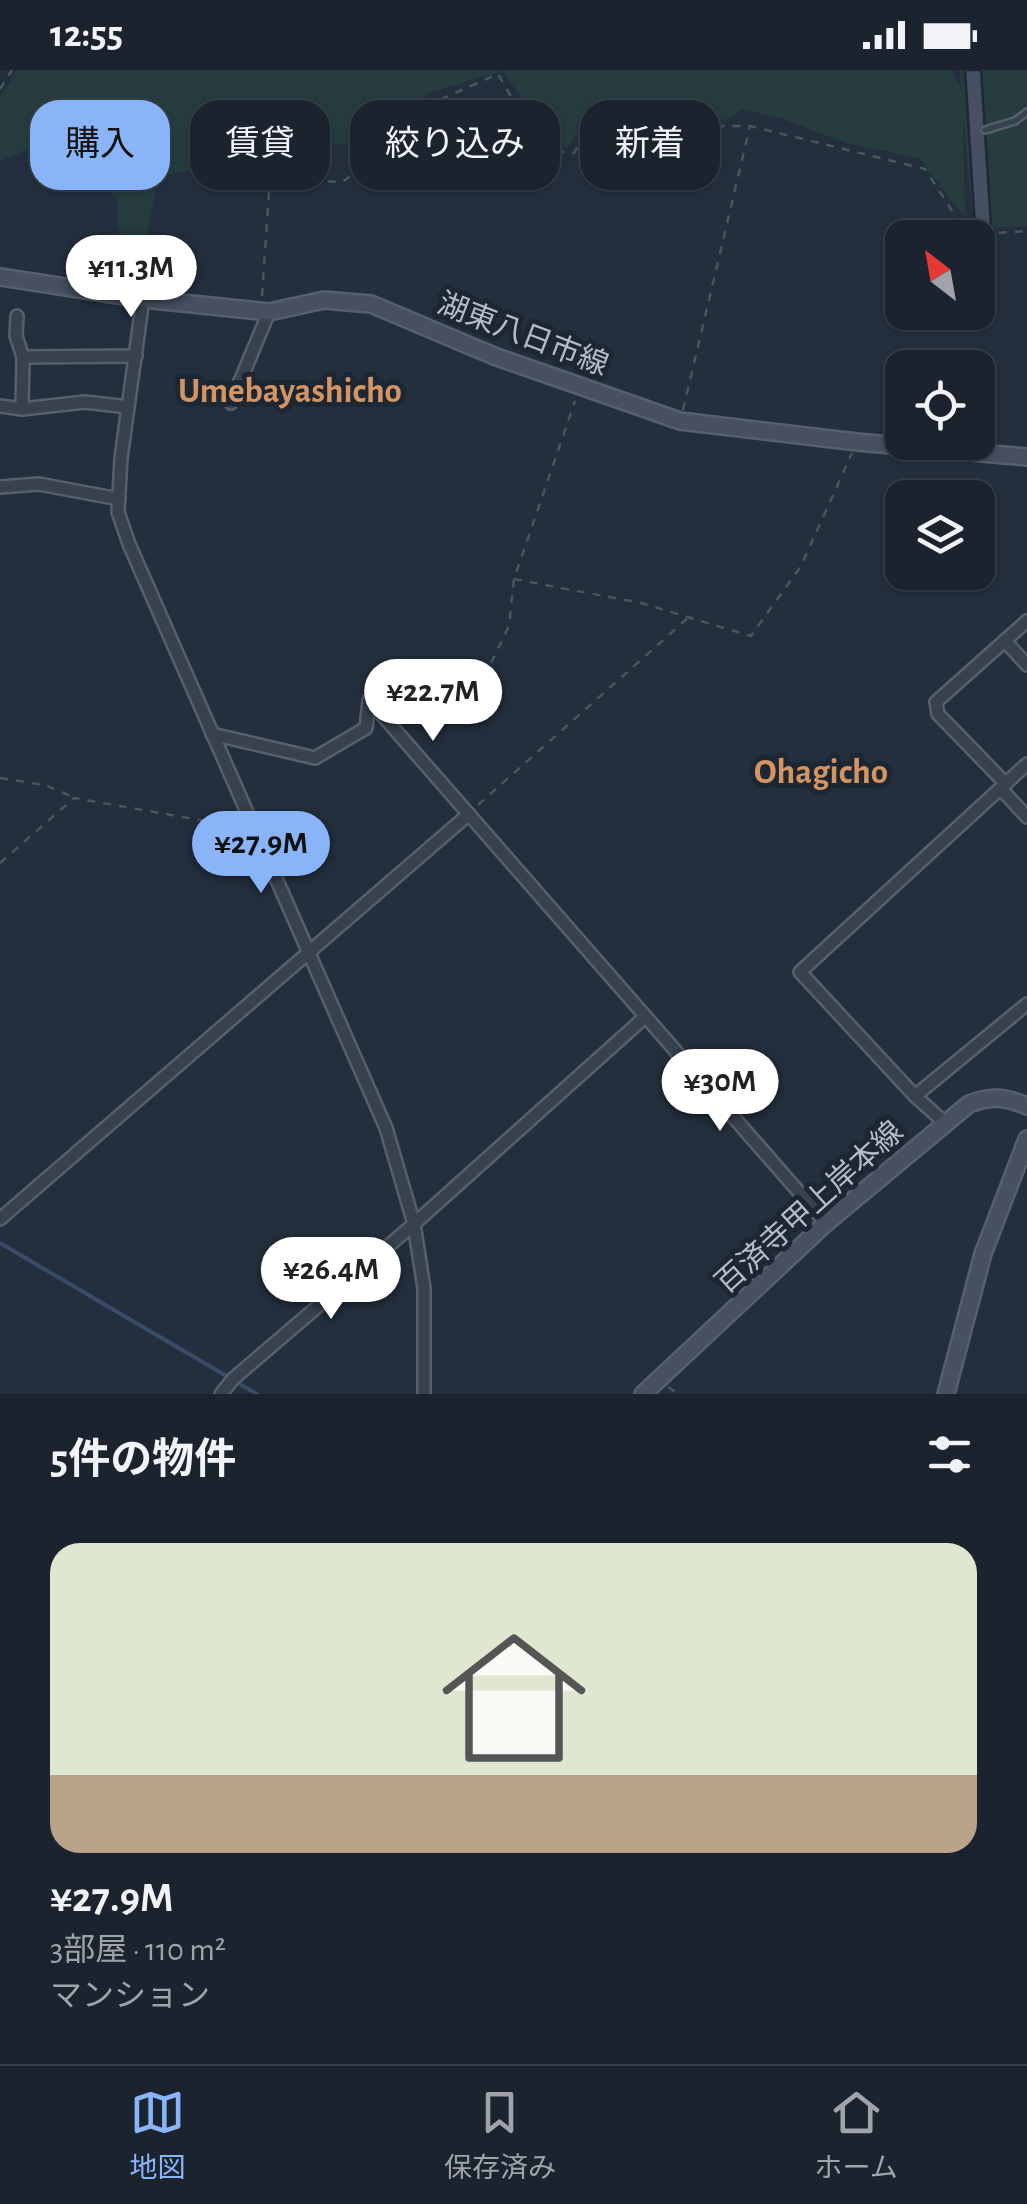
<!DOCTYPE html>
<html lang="ja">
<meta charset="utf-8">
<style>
body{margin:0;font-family:"Alegreya Sans","Noto Sans JP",sans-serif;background:#242b36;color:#f1f3f6;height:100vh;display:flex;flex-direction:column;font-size:38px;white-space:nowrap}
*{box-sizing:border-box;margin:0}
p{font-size:32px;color:#a0a4aa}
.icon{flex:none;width:55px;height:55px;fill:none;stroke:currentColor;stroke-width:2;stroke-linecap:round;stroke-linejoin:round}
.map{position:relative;height:1324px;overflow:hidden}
.details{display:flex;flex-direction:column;background:#1b232e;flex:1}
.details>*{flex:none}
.hud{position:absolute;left:30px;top:30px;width:968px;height:90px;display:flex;gap:20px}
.needle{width:65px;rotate:329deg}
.fabs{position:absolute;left:885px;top:150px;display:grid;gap:20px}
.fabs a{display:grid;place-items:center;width:110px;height:110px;border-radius:20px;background:#1b232e;box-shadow:0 2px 8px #0004,0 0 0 2px #39404a;font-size:50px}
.price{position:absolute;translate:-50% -85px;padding:0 22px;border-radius:35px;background:#fff;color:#222;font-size:32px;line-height:65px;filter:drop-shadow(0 2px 5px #0008)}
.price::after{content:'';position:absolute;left:50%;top:60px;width:30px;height:22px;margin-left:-15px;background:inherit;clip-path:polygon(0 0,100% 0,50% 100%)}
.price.active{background:#8ab4f8;color:#111}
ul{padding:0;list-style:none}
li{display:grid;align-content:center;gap:20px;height:530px;padding:0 50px}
li span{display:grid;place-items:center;height:310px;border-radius:30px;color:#555}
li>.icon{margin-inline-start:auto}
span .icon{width:180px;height:180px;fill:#fffc;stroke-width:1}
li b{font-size:42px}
h2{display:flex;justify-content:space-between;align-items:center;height:120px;padding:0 50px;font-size:42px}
.chip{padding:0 35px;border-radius:30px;background:#1b232e;box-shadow:0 2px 8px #0004,0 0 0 2px #39404a;font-size:35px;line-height:90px}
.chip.active{background:#8ab4f8;color:#111}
.status{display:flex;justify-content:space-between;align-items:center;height:70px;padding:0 50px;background:#1b232e;direction:ltr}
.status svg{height:28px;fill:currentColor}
.tabs{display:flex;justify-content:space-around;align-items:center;height:140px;border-top:2px solid #39404a;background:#1b232e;font-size:28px;color:#a0a4aa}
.tabs a{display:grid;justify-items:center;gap:5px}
.tabs .active{color:#8ab4f8}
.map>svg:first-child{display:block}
.green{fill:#263c3f}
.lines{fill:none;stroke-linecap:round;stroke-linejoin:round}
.stream{stroke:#394c67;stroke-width:4}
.building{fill:#455162;stroke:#1f2835;stroke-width:2.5}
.service-casing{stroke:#565f6c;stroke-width:10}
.minor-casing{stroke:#565f6c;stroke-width:16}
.secondary-casing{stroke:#565f6c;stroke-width:20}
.path{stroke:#44595c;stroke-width:2.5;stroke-dasharray:8 8;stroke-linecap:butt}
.service{stroke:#38414e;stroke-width:5}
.minor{stroke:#38414e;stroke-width:11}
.secondary{stroke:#465061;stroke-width:15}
.labels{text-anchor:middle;stroke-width:10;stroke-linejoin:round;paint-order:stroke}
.street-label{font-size:30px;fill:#b4bcc9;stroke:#1d2633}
.quarter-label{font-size:35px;font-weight:bold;fill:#d59563;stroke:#1d2633}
</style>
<div class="status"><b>12:55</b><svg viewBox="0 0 49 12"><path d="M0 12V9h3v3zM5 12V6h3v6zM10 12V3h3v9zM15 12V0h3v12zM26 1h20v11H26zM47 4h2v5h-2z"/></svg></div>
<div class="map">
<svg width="1027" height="1324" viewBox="0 0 1027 1324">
<rect width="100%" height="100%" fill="#242f3e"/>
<polygon class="green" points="17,0 952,0 961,20 960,0 1027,0 1027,156 978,159 973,152 963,48 965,148 919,88 846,73 780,48 741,39 726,50 633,48 587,52 566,78 542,59 503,1 429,23 373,77 313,72 309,102 282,97 265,82 217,96 158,106 146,170 119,172 117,130 92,94 56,67 0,91 0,27"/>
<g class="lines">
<polyline class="stream" points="0,1173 257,1324"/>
</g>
<polygon class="building" points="965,0 981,0 991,155 975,156"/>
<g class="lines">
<defs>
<polyline id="service" points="985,60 1015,51 1027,42"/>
<g id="minor">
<polyline points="143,229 121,388 118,442 129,474 386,1058 414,1154 424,1218 424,1324"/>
<polyline points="17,246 16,266 23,287 22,339"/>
<polyline points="23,287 136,286"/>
<polyline points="231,333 269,242"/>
<polyline points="0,336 22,339 85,332 128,337"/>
<polyline points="0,417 39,414 119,429"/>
<polyline points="1005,571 1027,595"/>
<polyline points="369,630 826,1153"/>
<polyline points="212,664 315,688 366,658 369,630"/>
<polyline points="1006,714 938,644 936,632 1027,551"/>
<polyline points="1001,719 1027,747"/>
<polyline points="915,1026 1027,934"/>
<polyline points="945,1053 915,1026 800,902 1027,694"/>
<polyline points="0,1149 469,744"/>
<polyline points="221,1324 233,1309 414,1154 645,947"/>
</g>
<g id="secondary">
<polyline points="0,207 143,229 269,242 324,230 371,234 494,286 680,351 857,372 1027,387"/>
<path d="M643,1324L826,1153L969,1034C992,1025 1005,1027 1027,1036"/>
<polyline points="946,1324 983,1184 1027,1069"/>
</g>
</defs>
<use href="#service" class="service-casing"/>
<use href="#minor" class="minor-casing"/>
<use href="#secondary" class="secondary-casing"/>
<g class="path">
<polyline points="0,19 12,0"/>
<path d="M262,226L270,108L342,112L364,97L428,35L498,4C513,29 540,87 574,83L589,56H750L925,99L960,153L978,164L1027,161"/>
<polyline points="683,340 750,56"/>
<polyline points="514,509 641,533 751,566 801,496 852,383"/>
<polyline points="373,619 463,651 509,556 514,509 575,331"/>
<polyline points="0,708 45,715 73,727"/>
<polyline points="478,735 689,547"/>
<polyline points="0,793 74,728 240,757"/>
<polyline points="668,1317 679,1324"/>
</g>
<use href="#service" class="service"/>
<use href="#minor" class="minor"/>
<use href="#secondary" class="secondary"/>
</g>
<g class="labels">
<g class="street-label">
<text transform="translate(523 264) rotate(21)" y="10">湖東八日市線</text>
<text transform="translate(809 1137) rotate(-42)" y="10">百済寺甲上岸本線</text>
</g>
<g class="quarter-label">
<text x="290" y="332">Umebayashicho</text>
<text x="821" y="713">Ohagicho</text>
</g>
</g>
</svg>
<div class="fabs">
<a><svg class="needle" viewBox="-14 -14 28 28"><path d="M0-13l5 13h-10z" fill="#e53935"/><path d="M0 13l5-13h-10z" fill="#a0a4aa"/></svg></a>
<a><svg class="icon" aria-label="locate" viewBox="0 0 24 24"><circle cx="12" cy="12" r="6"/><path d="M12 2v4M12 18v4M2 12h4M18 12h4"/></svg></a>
<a><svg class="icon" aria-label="layers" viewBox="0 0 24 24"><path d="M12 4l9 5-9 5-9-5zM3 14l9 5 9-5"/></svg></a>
</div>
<b class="price" style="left:131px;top:250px">¥11.3M</b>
<b class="price" style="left:433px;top:674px">¥22.7M</b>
<b class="price active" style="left:261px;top:826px">¥27.9M</b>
<b class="price" style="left:720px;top:1064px">¥30M</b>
<b class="price" style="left:331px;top:1252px">¥26.4M</b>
<div class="hud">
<a class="chip active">購入</a>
<a class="chip">賃貸</a>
<a class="chip">絞り込み</a>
<a class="chip">新着</a>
</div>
</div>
<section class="details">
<h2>5件の物件<svg class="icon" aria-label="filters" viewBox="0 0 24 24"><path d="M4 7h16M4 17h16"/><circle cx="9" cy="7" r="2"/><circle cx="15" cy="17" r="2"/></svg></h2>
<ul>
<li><span style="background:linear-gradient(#dfe7d0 75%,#b9a48a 0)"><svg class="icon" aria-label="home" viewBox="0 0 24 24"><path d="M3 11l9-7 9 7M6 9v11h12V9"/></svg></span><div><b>¥27.9M</b><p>3部屋 · 110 m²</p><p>マンション</p></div></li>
</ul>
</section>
<nav class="tabs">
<a class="active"><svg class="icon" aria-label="map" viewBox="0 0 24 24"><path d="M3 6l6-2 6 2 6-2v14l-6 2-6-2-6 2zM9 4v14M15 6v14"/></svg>地図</a>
<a><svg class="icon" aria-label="saved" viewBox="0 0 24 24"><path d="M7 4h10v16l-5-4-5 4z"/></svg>保存済み</a>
<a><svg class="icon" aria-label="home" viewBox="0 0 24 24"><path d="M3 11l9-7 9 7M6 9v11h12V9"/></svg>ホーム</a>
</nav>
